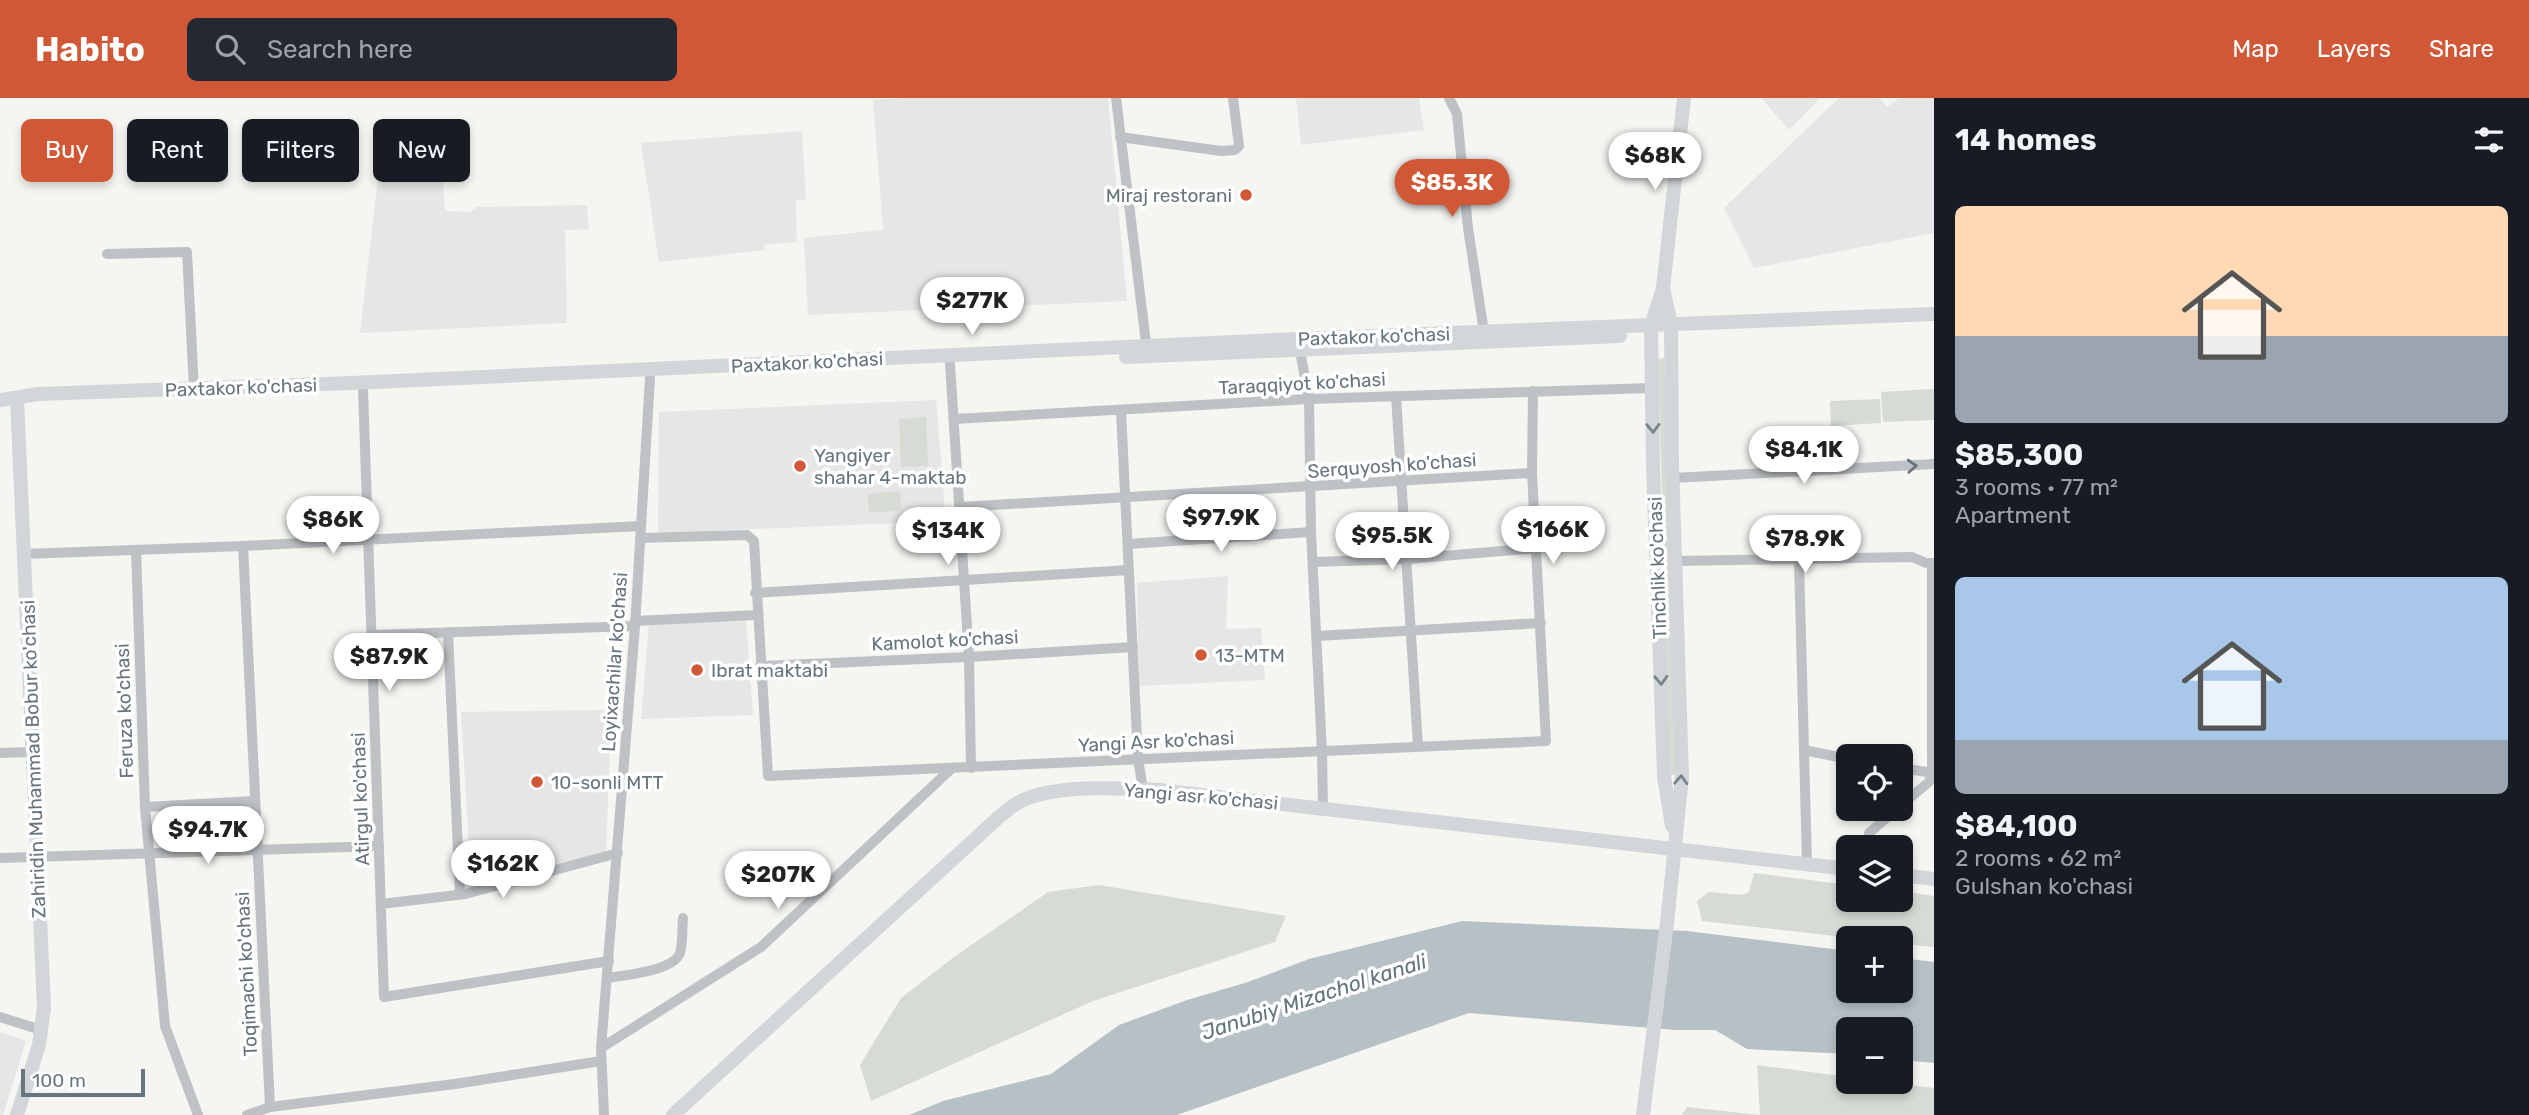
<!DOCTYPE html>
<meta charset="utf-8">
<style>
body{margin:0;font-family:Rubik,sans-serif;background:#242831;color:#f1f3f6;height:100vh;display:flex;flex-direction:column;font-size:26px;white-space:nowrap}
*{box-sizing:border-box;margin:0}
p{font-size:23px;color:#9ea1a6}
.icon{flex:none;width:38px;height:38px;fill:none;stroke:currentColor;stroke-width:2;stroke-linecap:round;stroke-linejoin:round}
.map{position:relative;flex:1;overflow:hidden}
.panel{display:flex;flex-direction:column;background:#171b24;width:595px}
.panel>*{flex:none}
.top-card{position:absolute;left:21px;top:21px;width:665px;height:63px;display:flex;gap:14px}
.controls{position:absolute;left:1836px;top:646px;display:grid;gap:14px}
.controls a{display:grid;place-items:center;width:77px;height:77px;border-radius:10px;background:#171b24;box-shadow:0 4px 10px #0003;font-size:35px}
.scale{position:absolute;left:21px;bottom:18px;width:124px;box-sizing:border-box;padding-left:7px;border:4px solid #67757f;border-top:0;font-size:19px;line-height:24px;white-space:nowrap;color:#67757f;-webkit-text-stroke:5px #fff;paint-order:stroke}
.price{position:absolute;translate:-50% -60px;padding:0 16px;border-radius:24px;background:#fff;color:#222;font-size:23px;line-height:46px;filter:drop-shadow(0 2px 4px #0008)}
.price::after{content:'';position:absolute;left:50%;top:42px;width:21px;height:16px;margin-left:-10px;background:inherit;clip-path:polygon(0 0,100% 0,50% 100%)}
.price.on{background:#d05836;color:#fff}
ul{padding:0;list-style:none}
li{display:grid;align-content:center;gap:14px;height:371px;padding:0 21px}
li span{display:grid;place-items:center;height:217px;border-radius:10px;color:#555}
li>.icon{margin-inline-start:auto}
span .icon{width:126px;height:126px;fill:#fffc;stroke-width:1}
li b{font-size:30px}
h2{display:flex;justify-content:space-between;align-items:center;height:84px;padding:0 21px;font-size:30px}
.tag{padding:0 24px;border-radius:10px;background:#171b24;box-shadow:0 4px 10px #0003;font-size:24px;line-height:63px}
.tag.on{background:#d05836;color:#fff}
header{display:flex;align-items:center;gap:42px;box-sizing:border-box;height:98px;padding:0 35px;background:#d05836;color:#fff}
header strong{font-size:33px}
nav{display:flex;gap:38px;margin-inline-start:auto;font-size:24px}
.search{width:490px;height:63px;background:#242831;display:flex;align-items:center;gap:18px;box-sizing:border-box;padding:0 24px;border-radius:10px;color:#9ea1a6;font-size:26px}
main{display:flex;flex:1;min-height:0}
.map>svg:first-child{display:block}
.built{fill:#e5e6e5}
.green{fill:#d6dbd3}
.water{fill:#b7c1c5}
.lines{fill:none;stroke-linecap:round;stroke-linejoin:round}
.street{stroke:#bec2c5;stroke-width:10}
.secondary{stroke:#d2d6d9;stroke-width:14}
.oneway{stroke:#77848c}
.oneway2{stroke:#67757f}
.poi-dot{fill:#d05836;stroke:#fff;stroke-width:2.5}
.labels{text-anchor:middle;stroke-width:7;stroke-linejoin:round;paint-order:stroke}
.poi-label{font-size:19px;fill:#67757f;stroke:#fff;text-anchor:start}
.street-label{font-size:19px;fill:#67757f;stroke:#fff}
.water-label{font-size:21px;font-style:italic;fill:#63767c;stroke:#fff}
</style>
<header>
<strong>Habito</strong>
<div class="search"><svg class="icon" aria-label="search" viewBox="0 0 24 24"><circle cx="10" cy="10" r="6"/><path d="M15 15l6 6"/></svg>Search here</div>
<nav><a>Map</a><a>Layers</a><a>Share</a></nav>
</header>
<main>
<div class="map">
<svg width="1934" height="1017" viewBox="0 0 1934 1017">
<rect width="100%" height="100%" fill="#f5f5f2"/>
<g class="built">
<polygon points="903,0 1108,0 1127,203 808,217 804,140 883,132 873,2"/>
<polygon points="1296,0 1419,0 1424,32 1301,47"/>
<polygon points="1761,0 1820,0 1789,32"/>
<polygon points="1839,0 1879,0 1887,9 1899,0 1934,0 1934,135 1754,170 1724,110"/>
<polygon points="802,33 806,101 796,103 797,144 764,147 765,152 659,164 641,45"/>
<polygon points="378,80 443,82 445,113 470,114 477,109 587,107 589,131 565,132 567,225 360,235"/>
<polygon points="936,302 946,423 658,435 659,314"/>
<polygon points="1228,478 1226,531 1261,530 1265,582 1139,588 1137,485"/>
<polygon points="746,523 753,617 641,621 649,526"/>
<polygon points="611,612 606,755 471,784 461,614"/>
<polygon points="0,934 26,943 3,1017 0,1017"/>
</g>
<g class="green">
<polygon points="1664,260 1677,676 1670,678 1658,261"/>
<polygon points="1934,291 1934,322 1883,324 1881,294"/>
<polygon points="1880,301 1881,325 1831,328 1830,303"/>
<polygon points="926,319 928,368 901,369 899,321"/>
<polygon points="900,393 901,412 869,415 868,396"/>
<polygon points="1754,775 1848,787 1848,802 1900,802 1901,793 1934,798 1934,849 1901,846 1900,840 1852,840 1702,823 1697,803 1709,794 1742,797 1749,794"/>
<polygon points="1099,787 1286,818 1275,844 1093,903 871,1003 860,967 901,900 954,859 1048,794"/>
<polygon points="1757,967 1848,979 1848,984 1885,984 1934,990 1934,1017 1682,1017 1687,1009 1760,1017"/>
</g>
<polygon class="water" points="1462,823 1687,833 1848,853 1848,892 1900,892 1901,860 1934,864 1934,965 1901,962 1900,931 1848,931 1848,956 1747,951 1715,932 1675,932 1469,915 1177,1017 909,1017 943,1003 1051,976 1119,927 1187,902 1248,884 1309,861"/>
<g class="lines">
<g class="street">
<polyline points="1116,0 1147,253"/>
<polyline points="1449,0 1457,16 1468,130 1484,234"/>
<polyline points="1120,39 1221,53 1235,52 1239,48 1233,0"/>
<polyline points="107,156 187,154 194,291"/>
<polyline points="1300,253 1309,301 1311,434 1322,653 1323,710"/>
<polyline points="950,266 969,559 971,670"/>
<polyline points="363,292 384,899 609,863"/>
<polyline points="1396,298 1418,648"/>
<polyline points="1121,313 1138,661 1143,691"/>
<polyline points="954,321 1309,301 1652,290"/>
<polyline points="1673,380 1934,366"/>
<polyline points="960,409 1532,375"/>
<polyline points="640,440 747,437 754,443 768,678 1546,643 1532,375 1533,293"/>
<polyline points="1128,446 1311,434"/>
<polyline points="243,448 270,1009"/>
<polyline points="136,452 145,709 165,928 198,1017"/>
<polyline points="24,456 243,448 641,428"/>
<polyline points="1799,462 1807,766"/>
<polyline points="1675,463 1912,459 1926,465 1934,465"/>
<polyline points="1313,464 1407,461 1537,450"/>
<polyline points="755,495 1129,472"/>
<polyline points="635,523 757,517"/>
<polyline points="448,534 460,796"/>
<polyline points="372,537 635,528"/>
<polyline points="1317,538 1541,525"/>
<polyline points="760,568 969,559 1133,549"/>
<polyline points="1804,652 1848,661"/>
<polyline points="0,655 33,654"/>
<polyline points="1900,670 1934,675"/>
<polyline points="1900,708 1929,684 1932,674 1932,465"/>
<polyline points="145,709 254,703"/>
<polyline points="1868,749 1869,735 1898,710"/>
<polyline points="0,760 379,748"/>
<polyline points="381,806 465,796 618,755"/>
<path d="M608,880C624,877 674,873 680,855C683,845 682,831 683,820"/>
<polyline points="0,919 41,932"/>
<polyline points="601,950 761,849 951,671"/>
<polyline points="247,1017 270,1009 455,986 601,963"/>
<polyline points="604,1017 601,950 635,528 650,280"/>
</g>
<g class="secondary">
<polyline points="1126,259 1620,238"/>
<polyline points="17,301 44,910 39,947 17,1017"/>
<polyline points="0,302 38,296 352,285 1297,241 1934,216"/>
<polyline points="1672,728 1664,678 1653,367 1651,228 1663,190 1684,0"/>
<polyline points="1900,777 1934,781"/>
<path d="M673,1017L999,719C1006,713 1013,707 1021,703C1056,686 1120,690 1159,692L1848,771"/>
<polyline points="1643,1017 1667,825 1682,679 1672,366 1671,227 1663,190"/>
</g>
</g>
<defs><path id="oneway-chevron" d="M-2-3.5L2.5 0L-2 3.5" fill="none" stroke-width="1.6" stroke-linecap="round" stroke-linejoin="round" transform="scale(1.75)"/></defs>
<g class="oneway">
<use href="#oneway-chevron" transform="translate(1653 330) rotate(89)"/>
<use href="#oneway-chevron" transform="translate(1661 582) rotate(88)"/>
<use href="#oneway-chevron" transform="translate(1681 682) rotate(-87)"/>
</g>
<use class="oneway2" href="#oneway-chevron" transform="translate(1912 368) rotate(-3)"/>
<g class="poi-dot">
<circle cx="1246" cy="97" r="7"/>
<circle cx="800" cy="368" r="7"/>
<circle cx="1201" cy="557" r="7"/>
<circle cx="697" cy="572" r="7"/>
<circle cx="537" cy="684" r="7"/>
</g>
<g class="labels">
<g class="poi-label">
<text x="1232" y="104" text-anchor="end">Miraj restorani</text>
<text x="814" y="364">Yangiyer<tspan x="814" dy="22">shahar 4-maktab</tspan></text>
<text x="1215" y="564">13-MTM</text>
<text x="711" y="579">Ibrat maktabi</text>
<text x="551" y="691">10-sonli MTT</text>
</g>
<g class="street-label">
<text transform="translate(1374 238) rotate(-2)" y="7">Paxtakor ko'chasi</text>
<text transform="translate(807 264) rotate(-3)" y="7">Paxtakor ko'chasi</text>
<text transform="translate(1302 285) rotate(-3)" y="7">Taraqqiyot ko'chasi</text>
<text transform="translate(241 289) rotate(-2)" y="7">Paxtakor ko'chasi</text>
<text transform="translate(1392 367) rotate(-4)" y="7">Serquyosh ko'chasi</text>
<text transform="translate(1657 470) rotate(-92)" y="7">Tinchlik ko'chasi</text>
<text transform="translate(945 542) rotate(-3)" y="7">Kamolot ko'chasi</text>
<text transform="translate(614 564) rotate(-86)" y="7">Loyixachilar ko'chasi</text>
<text transform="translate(124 613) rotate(-92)" y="7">Feruza ko'chasi</text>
<text transform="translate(1156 643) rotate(-3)" y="7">Yangi Asr ko'chasi</text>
<text transform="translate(33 661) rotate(-92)" y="7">Zahiridin Muhammad Bobur ko'chasi</text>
<text transform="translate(1201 698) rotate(5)" y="7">Yangi asr ko'chasi</text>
<text transform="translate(360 701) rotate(-92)" y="7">Atirgul ko'chasi</text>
<text transform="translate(246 876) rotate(-93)" y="7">Toqimachi ko'chasi</text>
</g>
<g class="water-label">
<text transform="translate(1314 899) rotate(-18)" y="7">Janubiy Mizachol kanali</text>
</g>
</g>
</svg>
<div class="controls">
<a><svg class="icon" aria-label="locate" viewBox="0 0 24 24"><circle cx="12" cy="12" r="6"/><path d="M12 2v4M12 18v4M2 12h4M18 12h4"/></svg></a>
<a><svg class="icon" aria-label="layers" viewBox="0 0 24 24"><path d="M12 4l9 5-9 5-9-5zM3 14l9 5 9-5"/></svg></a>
<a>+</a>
<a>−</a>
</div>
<div class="scale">100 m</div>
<b class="price" style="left:1655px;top:94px">$68K</b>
<b class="price on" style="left:1452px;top:121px">$85.3K</b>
<b class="price" style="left:972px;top:239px">$277K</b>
<b class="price" style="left:1804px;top:388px">$84.1K</b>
<b class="price" style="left:1221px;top:456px">$97.9K</b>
<b class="price" style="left:333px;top:458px">$86K</b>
<b class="price" style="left:1553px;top:468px">$166K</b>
<b class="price" style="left:948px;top:469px">$134K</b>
<b class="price" style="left:1392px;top:474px">$95.5K</b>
<b class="price" style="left:1805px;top:477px">$78.9K</b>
<b class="price" style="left:389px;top:595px">$87.9K</b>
<b class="price" style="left:208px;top:768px">$94.7K</b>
<b class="price" style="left:503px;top:802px">$162K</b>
<b class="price" style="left:778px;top:813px">$207K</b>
<div class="top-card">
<a class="tag on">Buy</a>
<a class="tag">Rent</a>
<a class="tag">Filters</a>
<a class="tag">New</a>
</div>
</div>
<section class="panel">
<h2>14 homes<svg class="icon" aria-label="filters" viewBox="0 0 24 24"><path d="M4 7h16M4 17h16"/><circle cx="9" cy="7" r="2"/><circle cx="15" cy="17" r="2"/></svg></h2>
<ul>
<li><span style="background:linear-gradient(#ffd9b3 60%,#9aa5b1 0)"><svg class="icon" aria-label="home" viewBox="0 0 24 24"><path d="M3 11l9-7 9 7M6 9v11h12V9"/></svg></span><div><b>$85,300</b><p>3 rooms · 77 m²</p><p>Apartment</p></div></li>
<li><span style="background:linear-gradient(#a9c7e8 75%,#9aa5b1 0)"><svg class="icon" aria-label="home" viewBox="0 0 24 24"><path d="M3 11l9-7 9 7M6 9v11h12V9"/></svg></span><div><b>$84,100</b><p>2 rooms · 62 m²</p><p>Gulshan ko'chasi</p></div></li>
</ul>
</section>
</main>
